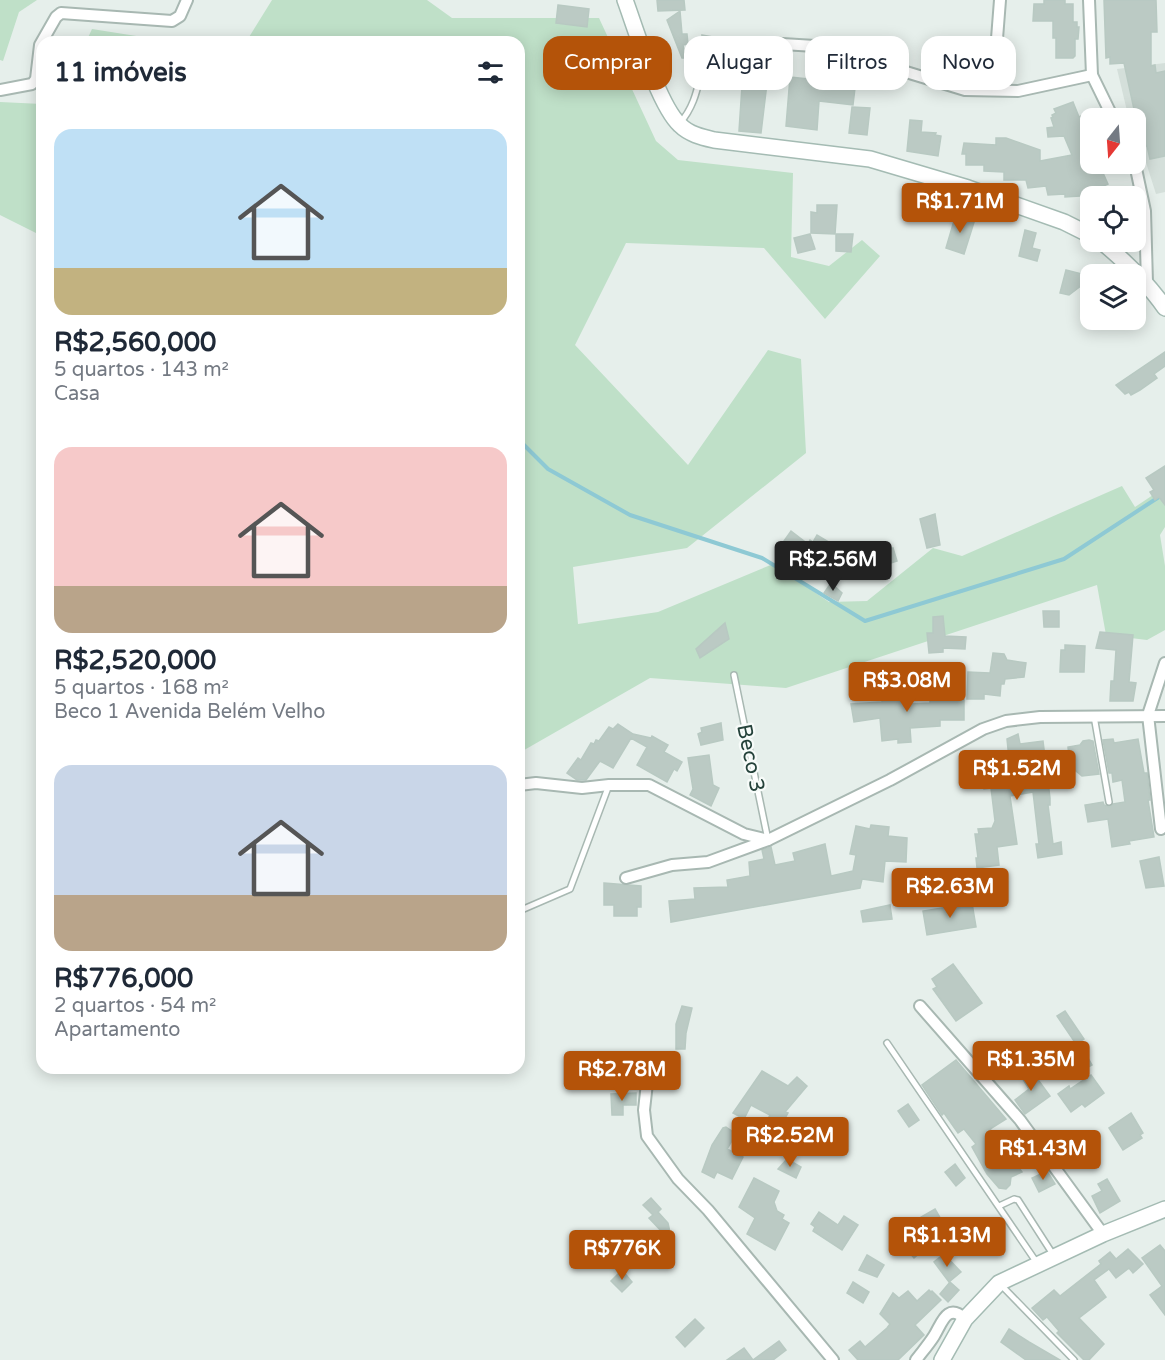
<!DOCTYPE html>
<html lang="pt">
<meta charset="utf-8">
<style>
body{margin:0;font-family:"Varela Round",sans-serif;background:#f6f6f7;color:#1f2937;height:100vh;display:flex;flex-direction:column;font-size:22px;white-space:nowrap}
*{box-sizing:border-box;margin:0}
p{font-size:20px;color:#747a83}
.icon{flex:none;width:33px;height:33px;fill:none;stroke:currentColor;stroke-width:2;stroke-linecap:round;stroke-linejoin:round}
.map{position:relative;flex:1;overflow:hidden}
.details{position:absolute;left:36px;top:36px;width:489px;height:1038px;display:flex;flex-direction:column;background:#fff;border-radius:18px;box-shadow:0 3px 15px #0003}
.details>*{flex:none}
.top-card{position:absolute;left:543px;top:36px;width:531px;height:54px;display:flex;gap:12px}
.needle{width:39px;rotate:197deg}
.controls{position:absolute;left:1080px;top:108px;display:grid;gap:12px}
.controls a{display:grid;place-items:center;width:66px;height:66px;border-radius:12px;background:#fff;box-shadow:0 3px 15px #0003;font-size:30px}
.price{position:absolute;translate:-50% -51px;padding:0 14px;border-radius:6px;background:#b45309;color:#fff;font-size:20px;line-height:39px;filter:drop-shadow(0 2px 3px #0008)}
.price::after{content:'';position:absolute;left:50%;top:36px;width:18px;height:14px;margin-left:-9px;background:inherit;clip-path:polygon(0 0,100% 0,50% 100%)}
.price.selected{background:#222;color:#fff}
ul{padding:0;list-style:none}
li{display:grid;align-content:center;gap:12px;height:318px;padding:0 18px}
li span{display:grid;place-items:center;height:186px;border-radius:18px;color:#555}
li>.icon{margin-inline-start:auto}
span .icon{width:108px;height:108px;fill:#fffc;stroke-width:1}
li b{font-size:26px}
h2{display:flex;justify-content:space-between;align-items:center;height:72px;padding:0 18px;font-size:26px}
.chip{padding:0 21px;border-radius:18px;background:#fff;box-shadow:0 3px 15px #0003;font-size:21px;line-height:54px}
.chip.selected{background:#b45309;color:#fff}
.map>svg:first-child{display:block}
.built{fill:#d4dfda}
.green{fill:#bfe0c8}
.lines{fill:none;stroke-linecap:round;stroke-linejoin:round}
.stream{stroke:#8ec9d4;stroke-width:4}
.building{fill:#bbcac4;stroke:#b8c9c2;stroke-width:1.5}
.lane-casing{stroke:#a8b8b2;stroke-width:8}
.street-casing{stroke:#a8b8b2;stroke-width:14}
.secondary-casing{stroke:#a4bbb3;stroke-width:18}
.lane{stroke:#fff;stroke-width:5}
.street{stroke:#fff;stroke-width:10}
.secondary{stroke:#fff;stroke-width:15}
.labels{text-anchor:middle;stroke-width:4.5;stroke-linejoin:round;paint-order:stroke}
.street-label{font-size:21px;fill:#24423a;stroke:#f7fbf9}
</style>
<div class="map">
<svg width="1165" height="1360" viewBox="0 0 1165 1360">
<rect width="100%" height="100%" fill="#e6efeb"/>
<polygon class="built" points="1165,63 1165,192 1156,194 1136,131 1136,118 1130,118 1127,111 1117,69"/>
<g class="green">
<polygon points="0,0 37,0 19,12 3,61 0,60"/>
<polygon points="272,0 427,0 452,18 599,18 656,141 678,160 793,173 791,257 829,266 862,240 880,256 825,319 764,248 626,243 575,345 688,465 768,350 801,359 806,453 687,548 573,567 578,624 658,612 773,564 829,602 867,601 933,548 962,556 1122,486 1135,507 1165,487 1165,527 1160,535 1165,566 1165,630 1147,640 1106,635 1097,585 786,688 650,678 519,753 519,42 246,42"/>
<polygon points="92,29 174,42 86,42"/>
<polygon points="0,102 42,104 42,236 0,215"/>
</g>
<g class="lines">
<polyline class="stream" points="519,440 548,469 630,515 762,558 865,621 1064,559 1165,493"/>
</g>
<g class="building">
<polygon points="657,0 684,0 685,10 658,11"/>
<polygon points="1044,0 1065,0 1065,4 1073,4 1073,22 1077,22 1077,27 1079,27 1078,39 1075,39 1075,56 1073,58 1056,58 1056,38 1053,38 1053,21 1033,21 1034,4 1044,4"/>
<polygon points="1104,0 1156,0 1157,32 1151,32 1151,66 1155,65 1156,73 1165,71 1165,156 1150,159 1147,146 1145,146 1141,122 1137,123 1124,63 1110,64 1110,57 1106,58"/>
<polygon points="558,5 589,9 587,27 556,23"/>
<polygon points="680,11 682,34 687,34 688,44 683,45 685,58 682,58 667,20"/>
<polygon points="702,35 719,38 717,55 701,56"/>
<polygon points="753,73 768,75 761,133 739,131 742,86 751,86"/>
<polygon points="790,77 827,81 827,85 855,88 853,105 819,101 817,130 786,126"/>
<polygon points="1073,102 1079,117 1090,112 1090,164 1099,164 1108,184 1080,196 1065,197 1065,194 1048,195 1046,186 1028,188 1026,180 1004,180 1004,172 984,171 984,165 966,165 966,154 962,154 964,143 996,145 996,138 1006,138 1040,150 1040,161 1072,155 1064,136 1048,137 1047,128 1054,127 1051,118 1053,117 1052,115 1056,113 1054,109"/>
<polygon points="852,107 870,108 867,135 849,133"/>
<polygon points="910,120 922,121 921,132 936,133 935,135 941,136 938,156 907,151"/>
<polygon points="817,205 837,205 835,234 811,233 811,212 817,213"/>
<polygon points="956,214 975,219 964,254 946,248"/>
<polygon points="1025,230 1036,233 1032,248 1040,250 1037,261 1019,256"/>
<polygon points="810,234 815,249 798,253 794,238"/>
<polygon points="836,234 853,234 851,252 836,251"/>
<polygon points="1066,270 1090,276 1090,279 1069,295 1060,293"/>
<polygon points="1165,352 1165,366 1154,374 1157,378 1140,390 1131,395 1129,392 1125,394 1116,385"/>
<polygon points="1165,466 1165,505 1159,497 1155,500 1150,492 1154,490 1146,478"/>
<polygon points="935,514 940,545 927,548 920,519"/>
<polygon points="791,531 808,544 810,540 813,542 817,535 832,544 814,570 779,548"/>
<polygon points="893,548 897,561 850,576 846,561"/>
<polygon points="831,583 842,593 838,601 824,593"/>
<polygon points="1043,611 1059,611 1059,627 1044,627"/>
<polygon points="943,616 945,636 966,637 965,649 943,648 943,652 929,653 927,633 933,633 933,617"/>
<polygon points="725,623 729,639 700,658 696,649"/>
<polygon points="1100,632 1133,635 1129,682 1136,683 1133,701 1110,701 1111,681 1114,681 1116,650 1096,648"/>
<polygon points="1065,645 1085,646 1084,672 1060,672 1061,650 1065,650"/>
<polygon points="993,653 1004,654 1007,660 1026,663 1024,677 1005,679 1004,684 1001,684 1000,696 984,694 984,699 967,699 968,672 990,673"/>
<polygon points="899,679 901,695 910,694 911,704 930,703 930,696 943,696 943,699 964,699 964,720 940,720 940,726 910,728 911,742 898,743 898,739 882,741 880,718 854,722 851,704 882,702 882,688 886,688 885,681"/>
<polygon points="721,723 723,740 701,745 698,734 702,732 701,728"/>
<polygon points="618,724 633,734 651,738 652,736 668,745 664,752 682,762 677,771 674,769 667,782 637,765 647,747 631,738 613,768 600,761 586,780 577,780 567,773 578,758 581,760 591,743 594,744 596,740 599,741 609,727 613,729"/>
<polygon points="1018,734 1020,744 1043,741 1050,798 1050,805 1048,805 1053,844 1061,842 1062,854 1038,858 1036,844 1039,844 1033,792 1010,796 1017,844 997,847 999,865 977,868 976,858 978,858 975,834 979,834 978,829 992,828 995,821 991,788 984,789 982,768 1006,765 1005,760 1009,759 1007,739"/>
<polygon points="1113,739 1114,743 1138,739 1144,773 1147,773 1150,800 1148,800 1154,837 1129,841 1130,844 1112,847 1108,819 1088,822 1085,805 1103,802 1104,805 1109,807 1113,804 1125,802 1122,780 1113,782 1112,773 1109,773 1103,740"/>
<polygon points="1089,740 1093,741 1099,774 1082,776 1070,766 1068,747 1080,745 1083,741"/>
<polygon points="709,755 713,785 719,788 711,806 690,795 693,789 688,758"/>
<polygon points="871,825 889,827 888,836 907,838 906,862 885,861 883,882 862,879 860,888 671,922 669,901 695,899 694,888 728,887 727,880 750,876 749,862 764,859 762,850 771,847 775,865 795,861 793,853 825,844 831,876 853,871 856,855 850,854 856,826 870,829"/>
<polygon points="1159,857 1164,886 1146,888 1140,861"/>
<polygon points="604,883 641,886 641,907 637,907 637,916 614,916 614,905 604,905"/>
<polygon points="972,903 976,927 927,935 923,911"/>
<polygon points="890,905 892,919 863,922 861,911"/>
<polygon points="953,964 982,1003 956,1021 933,989 937,987 932,979"/>
<polygon points="682,1006 692,1008 686,1033 685,1049 676,1049 676,1024"/>
<polygon points="1065,1011 1084,1039 1076,1044 1057,1016"/>
<polygon points="1085,1053 1092,1065 1081,1071 1074,1059"/>
<polygon points="956,1060 1006,1119 990,1129 1022,1172 1011,1177 1010,1185 1006,1189 999,1188 987,1174 972,1147 976,1144 964,1129 958,1133 944,1113 942,1115 922,1085"/>
<polygon points="1028,1066 1050,1096 1025,1114 1015,1100 1029,1089 1019,1073"/>
<polygon points="762,1071 788,1086 797,1077 807,1086 785,1112 788,1113 775,1136 762,1129 770,1115 751,1105 744,1119 733,1113"/>
<polygon points="1091,1075 1104,1093 1085,1107 1082,1104 1071,1112 1058,1094 1069,1086 1070,1089"/>
<polygon points="636,1093 636,1105 623,1105 623,1115 612,1115 611,1094"/>
<polygon points="908,1104 919,1120 909,1127 898,1111"/>
<polygon points="1131,1113 1143,1133 1140,1135 1142,1138 1123,1150 1109,1128"/>
<polygon points="726,1127 736,1134 727,1149 743,1157 732,1179 717,1172 714,1178 702,1172 712,1145 723,1128"/>
<polygon points="787,1159 801,1167 796,1178 778,1169"/>
<polygon points="955,1164 965,1178 956,1186 945,1172"/>
<polygon points="1047,1171 1055,1184 1039,1192 1032,1178"/>
<polygon points="754,1178 779,1191 774,1202 777,1211 784,1215 782,1219 789,1223 775,1250 747,1234 755,1218 739,1207"/>
<polygon points="1107,1179 1120,1201 1100,1213 1092,1196 1102,1191 1098,1184"/>
<polygon points="651,1198 661,1209 658,1212 668,1223 673,1246 669,1247 671,1254 665,1255 666,1262 642,1268 632,1264 637,1253 655,1262 650,1237 664,1234 649,1218 653,1215 643,1205"/>
<polygon points="935,1209 942,1221 918,1235 928,1246 914,1258 902,1244 899,1246 911,1226 921,1217"/>
<polygon points="819,1212 838,1225 844,1216 858,1225 842,1250 813,1231 815,1227 811,1224"/>
<polygon points="1160,1245 1165,1251 1165,1315 1150,1295 1162,1286 1142,1258"/>
<polygon points="1128,1249 1143,1264 1133,1273 1129,1268 1116,1278 1109,1269 1094,1280 1106,1297 1079,1318 1104,1344 1089,1360 1084,1360 1057,1333 1059,1331 1047,1317 1043,1320 1032,1308 1054,1290 1060,1296 1101,1264 1099,1261 1110,1252 1116,1259"/>
<polygon points="944,1254 961,1272 949,1282 934,1262"/>
<polygon points="867,1255 884,1265 877,1277 859,1270"/>
<polygon points="622,1270 632,1282 622,1292 611,1281"/>
<polygon points="853,1282 869,1292 863,1303 847,1293"/>
<polygon points="950,1282 959,1290 948,1302 940,1294"/>
<polygon points="929,1290 931,1292 932,1291 941,1300 915,1325 924,1335 898,1360 858,1360 849,1350 860,1341 865,1347 887,1328 890,1324 880,1314 893,1293 899,1298 908,1291 917,1301"/>
<polygon points="695,1319 704,1328 685,1347 676,1337"/>
<polygon points="1009,1329 1029,1342 1060,1360 1026,1360 1001,1342"/>
<polygon points="779,1341 786,1350 773,1360 753,1360"/>
<polygon points="744,1348 753,1360 727,1360"/>
</g>
<g class="lines">
<defs>
<g id="lane">
<path d="M680,123C694,107 697,90 702,70"/>
<polyline points="734,675 768,840"/>
<polyline points="1094,716 1109,802"/>
<polyline points="519,911 570,889 609,785"/>
<polyline points="887,1043 1037,1263"/>
<polyline points="999,1206 1014,1199 1018,1200 1054,1256"/>
<polyline points="1000,1284 1074,1360"/>
</g>
<g id="street">
<polyline points="1089,0 1092,75 1113,118"/>
<polyline points="766,43 815,46 834,50 965,90 1018,91 1092,75"/>
<polyline points="0,90 32,84 36,79 40,45 56,17 61,13 172,21 180,16 187,0"/>
<polyline points="993,90 1000,0"/>
<polyline points="1135,164 1145,211 1147,283"/>
<polyline points="519,785 536,783 582,788 609,785 649,785 744,834 768,840"/>
<polyline points="1161,829 1148,715 1165,663"/>
<polyline points="626,878 672,865 708,862 768,840 890,780 983,729 1006,721 1040,717 1165,716"/>
<polyline points="920,1006 1020,1120 1103,1234"/>
<polyline points="648,1074 644,1110 647,1136 678,1179 708,1210 833,1360"/>
<path d="M916,1360C922,1352 929,1344 934,1336C942,1323 947,1302 965,1319"/>
</g>
<g id="secondary">
<path d="M625,0C636,30 659,106 680,125C689,134 701,137 714,140L870,159L968,188L1064,222L1090,235"/>
<path d="M1102,242C1126,262 1147,282 1165,308"/>
<polyline points="942,1360 965,1319 999,1283 1103,1234 1165,1209"/>
</g>
</defs>
<use href="#lane" class="lane-casing"/>
<use href="#street" class="street-casing"/>
<use href="#secondary" class="secondary-casing"/>
<use href="#lane" class="lane"/>
<use href="#street" class="street"/>
<use href="#secondary" class="secondary"/>
</g>
<g class="labels">
<g class="street-label">
<text transform="translate(751 758) rotate(78)" y="7">Beco 3</text>
</g>
</g>
</svg>
<div class="controls">
<a><svg class="needle" viewBox="-14 -14 28 28"><path d="M0-13l5 13h-10z" fill="#e53935"/><path d="M0 13l5-13h-10z" fill="#747a83"/></svg></a>
<a><svg class="icon" aria-label="locate" viewBox="0 0 24 24"><circle cx="12" cy="12" r="6"/><path d="M12 2v4M12 18v4M2 12h4M18 12h4"/></svg></a>
<a><svg class="icon" aria-label="layers" viewBox="0 0 24 24"><path d="M12 4l9 5-9 5-9-5zM3 14l9 5 9-5"/></svg></a>
</div>
<b class="price" style="left:960px;top:234px">R$1.71M</b>
<b class="price selected" style="left:833px;top:592px">R$2.56M</b>
<b class="price" style="left:907px;top:713px">R$3.08M</b>
<b class="price" style="left:1017px;top:801px">R$1.52M</b>
<b class="price" style="left:950px;top:919px">R$2.63M</b>
<b class="price" style="left:1031px;top:1092px">R$1.35M</b>
<b class="price" style="left:622px;top:1102px">R$2.78M</b>
<b class="price" style="left:790px;top:1168px">R$2.52M</b>
<b class="price" style="left:1043px;top:1181px">R$1.43M</b>
<b class="price" style="left:947px;top:1268px">R$1.13M</b>
<b class="price" style="left:622px;top:1281px">R$776K</b>
<div class="top-card">
<a class="chip selected">Comprar</a>
<a class="chip">Alugar</a>
<a class="chip">Filtros</a>
<a class="chip">Novo</a>
</div>
<section class="details">
<h2>11 imóveis<svg class="icon" aria-label="filters" viewBox="0 0 24 24"><path d="M4 7h16M4 17h16"/><circle cx="9" cy="7" r="2"/><circle cx="15" cy="17" r="2"/></svg></h2>
<ul>
<li><span style="background:linear-gradient(#bfe0f5 75%,#c2b280 0)"><svg class="icon" aria-label="home" viewBox="0 0 24 24"><path d="M3 11l9-7 9 7M6 9v11h12V9"/></svg></span><div><b>R$2,560,000</b><p>5 quartos · 143 m²</p><p>Casa</p></div></li>
<li><span style="background:linear-gradient(#f6c9c9 75%,#b9a48a 0)"><svg class="icon" aria-label="home" viewBox="0 0 24 24"><path d="M3 11l9-7 9 7M6 9v11h12V9"/></svg></span><div><b>R$2,520,000</b><p>5 quartos · 168 m²</p><p>Beco 1 Avenida Belém Velho</p></div></li>
<li><span style="background:linear-gradient(#c9d6e8 70%,#b9a48a 0)"><svg class="icon" aria-label="home" viewBox="0 0 24 24"><path d="M3 11l9-7 9 7M6 9v11h12V9"/></svg></span><div><b>R$776,000</b><p>2 quartos · 54 m²</p><p>Apartamento</p></div></li>
</ul>
</section>
</div>
